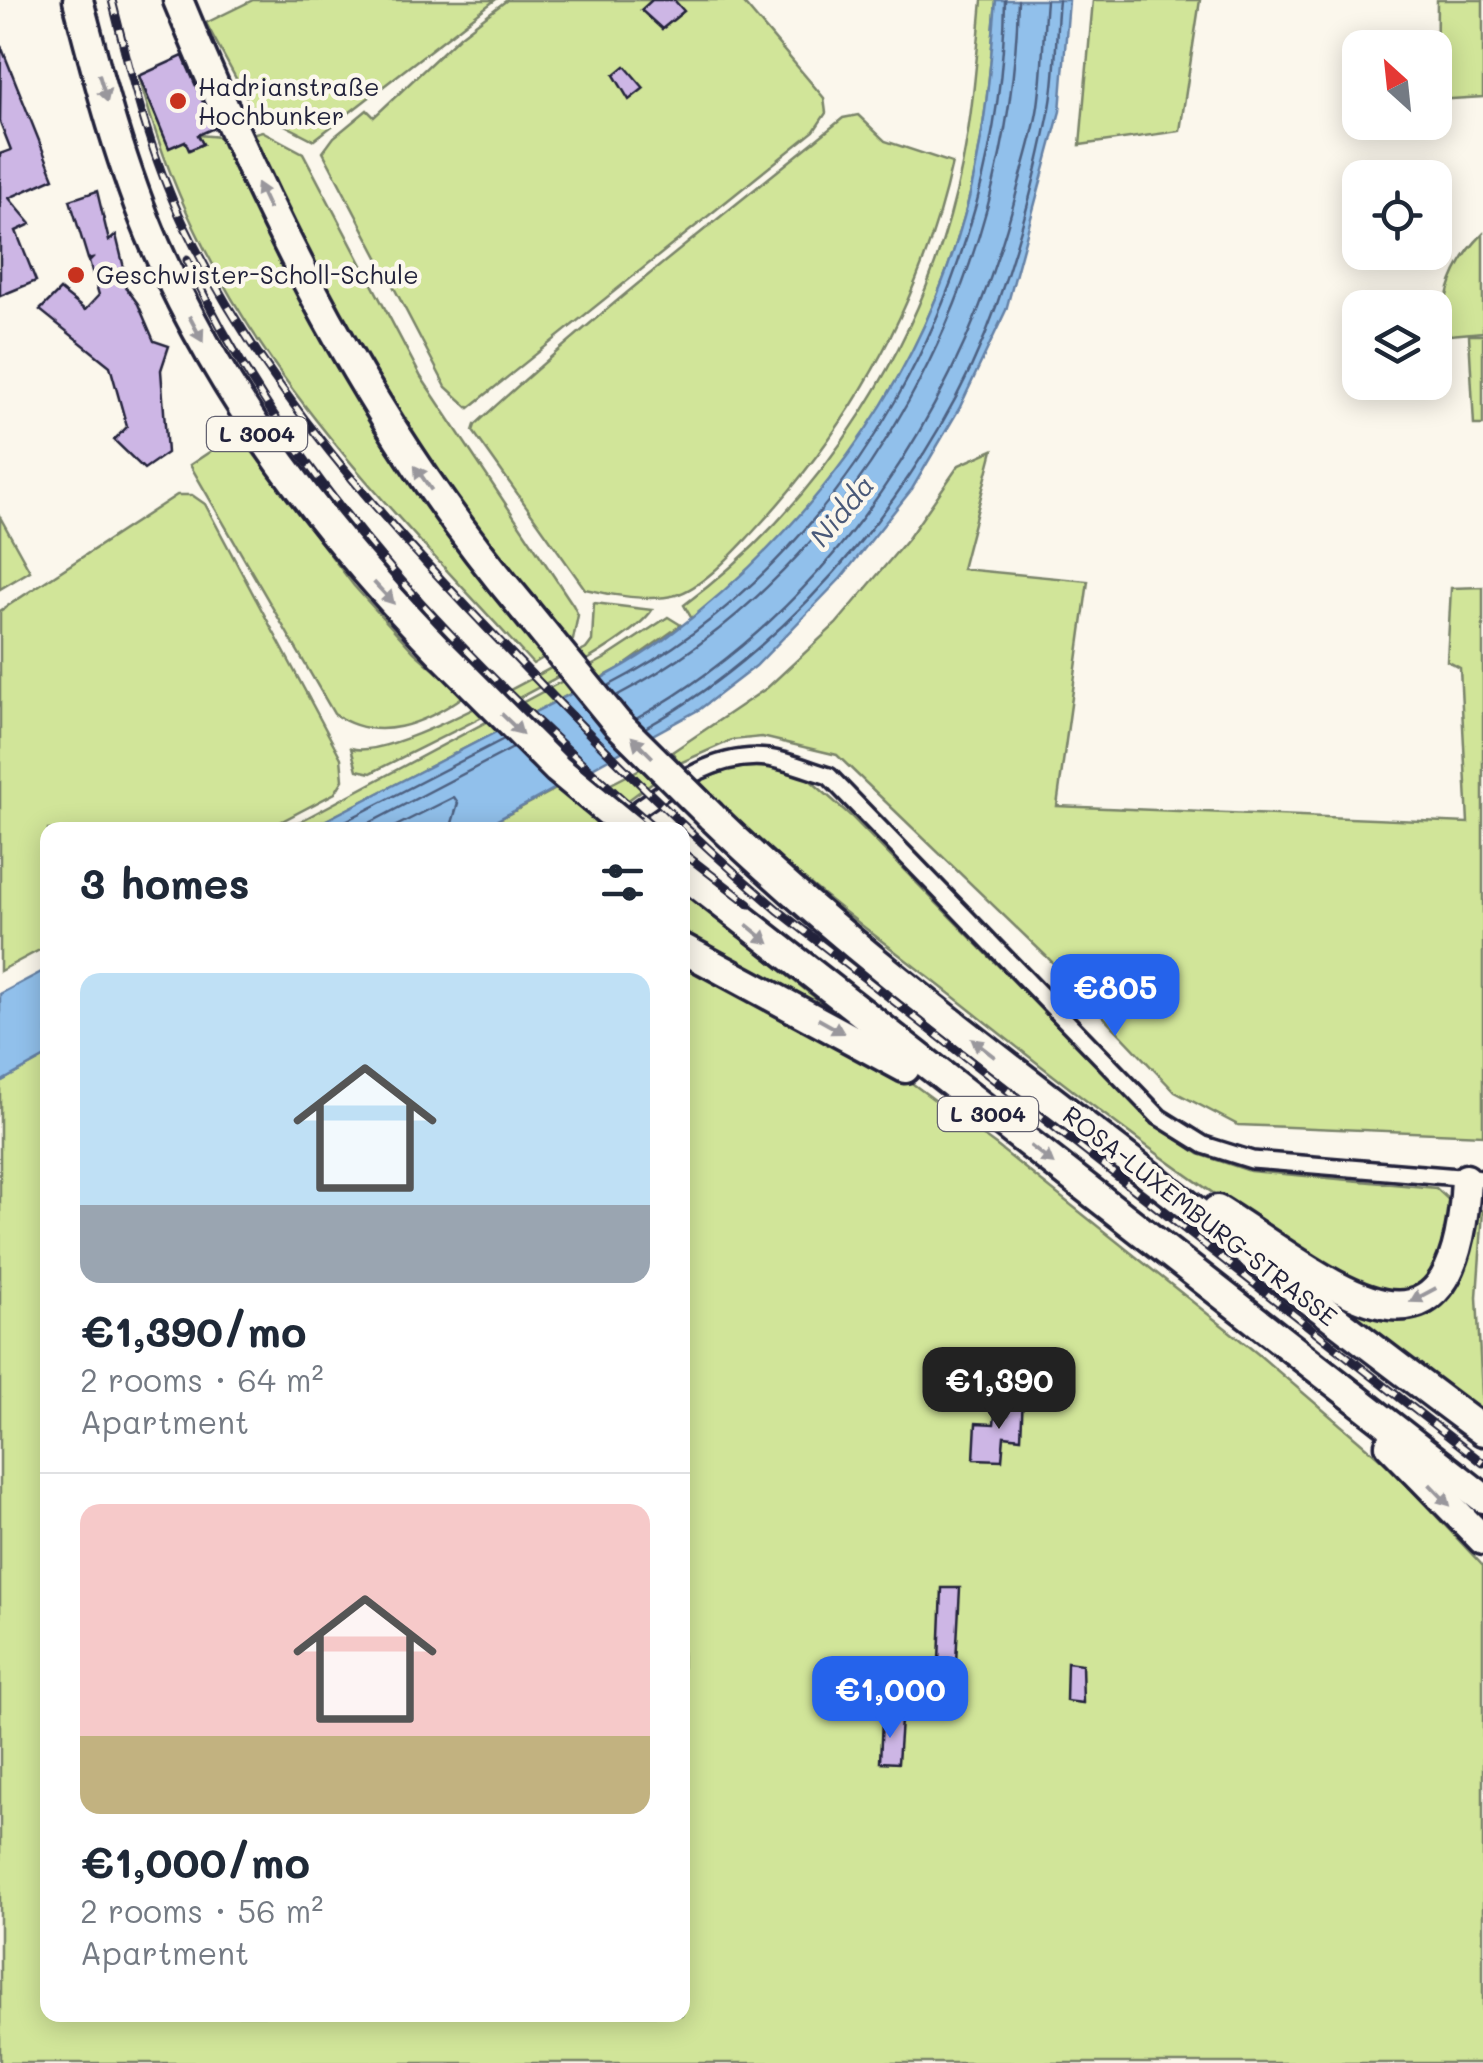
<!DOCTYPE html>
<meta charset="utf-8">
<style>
body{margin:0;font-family:Mali,sans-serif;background:#f2f2f3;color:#1f2937;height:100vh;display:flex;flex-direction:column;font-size:38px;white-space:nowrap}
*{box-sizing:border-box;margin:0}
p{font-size:32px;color:#747a83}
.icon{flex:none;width:55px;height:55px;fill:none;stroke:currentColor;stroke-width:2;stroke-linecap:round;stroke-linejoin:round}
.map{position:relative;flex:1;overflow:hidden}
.panel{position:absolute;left:40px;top:822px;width:650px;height:1200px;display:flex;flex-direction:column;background:#fff;border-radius:20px;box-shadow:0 5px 25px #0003}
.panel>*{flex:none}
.needle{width:65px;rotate:333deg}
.buttons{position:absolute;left:1342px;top:30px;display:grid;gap:20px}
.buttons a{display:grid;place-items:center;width:110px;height:110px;border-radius:20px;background:#fff;box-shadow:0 5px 25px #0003;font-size:50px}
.price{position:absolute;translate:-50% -85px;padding:0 22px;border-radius:20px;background:#2563eb;color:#fff;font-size:32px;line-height:65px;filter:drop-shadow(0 2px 5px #0008)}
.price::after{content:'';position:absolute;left:50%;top:60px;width:30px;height:22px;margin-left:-15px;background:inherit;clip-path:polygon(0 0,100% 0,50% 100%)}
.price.on{background:#222;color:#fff}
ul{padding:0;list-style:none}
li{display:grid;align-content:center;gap:20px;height:530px;padding:0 40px}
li+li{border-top:2px solid #e0e1e3}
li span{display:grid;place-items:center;height:310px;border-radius:20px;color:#555}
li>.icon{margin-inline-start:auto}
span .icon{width:180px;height:180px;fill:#fffc;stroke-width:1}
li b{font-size:42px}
h2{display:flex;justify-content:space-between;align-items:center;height:120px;padding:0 40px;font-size:42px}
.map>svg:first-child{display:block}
.green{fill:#d1e599;stroke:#7a846a;stroke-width:2.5}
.water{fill:#91c0eb;stroke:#6581a5;stroke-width:2.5}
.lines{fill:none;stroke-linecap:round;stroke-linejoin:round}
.shore{stroke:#4e6181;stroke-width:2.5}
.building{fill:#cdb6e5;stroke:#22223b;stroke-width:2.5}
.street-casing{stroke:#22223b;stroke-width:22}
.highway-casing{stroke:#22223b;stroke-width:35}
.street{stroke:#fbf7ec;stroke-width:15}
.highway{stroke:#fbf7ec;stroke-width:28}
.rail-casing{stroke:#22223b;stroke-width:9}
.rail{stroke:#fbf7ec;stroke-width:5;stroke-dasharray:15;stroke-linecap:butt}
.highway-bridge-casing{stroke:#22223b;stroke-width:35;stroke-linecap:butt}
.highway-bridge{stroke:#fbf7ec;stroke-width:28}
.oneway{fill:#99979c}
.poi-dot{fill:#c8321e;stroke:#fbf7ec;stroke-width:4}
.labels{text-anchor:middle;stroke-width:9;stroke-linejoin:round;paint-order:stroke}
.shield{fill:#fbf7ec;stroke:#636270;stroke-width:2.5}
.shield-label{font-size:22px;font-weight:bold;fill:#22223b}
.poi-label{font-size:25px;fill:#22223b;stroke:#fbf7ec;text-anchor:start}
.street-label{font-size:25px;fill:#22223b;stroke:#fbf7ec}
.water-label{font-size:28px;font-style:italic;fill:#495979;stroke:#fbf7ec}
</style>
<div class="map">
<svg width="1483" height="2063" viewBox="0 0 1483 2063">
<rect width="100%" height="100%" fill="#fbf7ec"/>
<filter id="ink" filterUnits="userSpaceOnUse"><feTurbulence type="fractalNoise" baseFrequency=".01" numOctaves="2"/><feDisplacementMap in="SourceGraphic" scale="20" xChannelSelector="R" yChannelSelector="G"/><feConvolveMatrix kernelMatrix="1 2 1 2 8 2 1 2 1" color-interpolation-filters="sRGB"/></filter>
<g filter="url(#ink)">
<g class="green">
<polygon points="253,0 495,0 314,140 252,108 206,23"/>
<polygon points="507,0 741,0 824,98 826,113 814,131 469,408 446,387 323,152 334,137 367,110 374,117 461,35"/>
<path d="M982,0H996C990,73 984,147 964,217C931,335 863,456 778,544C751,571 720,594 692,619L684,605C824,501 928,337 962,166C973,111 977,55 982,0Z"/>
<polygon points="1093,0 1200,0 1180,131 1080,145"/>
<polygon points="1437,0 1483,0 1483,97 1436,100"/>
<path d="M139,76L169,147L185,141L190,150L203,144L198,135L221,137C305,312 400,487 525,636L547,618L451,499L321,287L251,134L262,131L303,153L421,377L573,605L578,615L573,640L533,664C363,477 206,332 139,76Z"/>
<path d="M858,115L885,141L952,163C921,304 851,427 752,533C733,553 703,587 676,595C651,602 609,595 585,589L473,431L475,425C592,316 719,219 843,118Z"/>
<path d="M1483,234V332L1450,335C1435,302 1458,258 1483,234Z"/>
<polygon points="1469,335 1483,335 1483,425 1474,425"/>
<path d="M238,433L354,586L414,652L464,696C424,724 378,744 334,714L190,465Z"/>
<polygon points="993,450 962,569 1088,581 1057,806 1468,823 1460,668 1447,661 1451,588 1483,587 1483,1135 1238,1125 1175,1092 1047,957 837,755 762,737 732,740 680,763 672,752 767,688 836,624 907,540 959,465"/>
<polygon points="177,495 192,495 205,504 341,758 343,780 335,793 265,830 48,830 47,946 0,971 0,611"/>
<polygon points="0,517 30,571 0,589"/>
<path d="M594,603L652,610C624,653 427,743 371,773L357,770L351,748C389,762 544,671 586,649L592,641Z"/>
<polygon points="668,617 681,625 622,667 307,830 284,830 604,659"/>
<path d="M759,765L802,773L852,817L1153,1123L1199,1154L1250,1171L1436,1188L1451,1202L1453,1243L1419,1291L1384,1299C1241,1221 1111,1122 984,1021C886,942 785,873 699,781L735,767Z"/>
<polygon points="642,768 654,781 588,830 479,830 558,788 574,803"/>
<polygon points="682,891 838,1016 832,1020 683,941"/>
<polygon points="683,956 886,1064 997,1146 1258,1354 1392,1469 1483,1566 1483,2063 0,2063 0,1082 47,1056 48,2015 682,2015"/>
<polygon points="1475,1207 1483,1211 1477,1297 1483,1414 1269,1257 1425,1305"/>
</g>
<g class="water">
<path d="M996,0H1069L1060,111L1006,310L959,409L912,489L841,578L756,666L700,709L479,830H307C381,792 455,753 529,715C574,692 621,671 662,641C805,534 915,392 964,217C984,146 990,73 996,0Z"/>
<polygon points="47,969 47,1056 0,1082 0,994"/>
</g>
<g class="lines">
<g class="shore">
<path d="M608,686C854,559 1002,271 1005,0"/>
<path d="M616,696C865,567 1012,273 1018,0"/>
<path d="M636,719C834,608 963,403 1018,187C1025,160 1034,133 1038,106C1043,71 1043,35 1046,0"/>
<path d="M645,728C799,642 938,471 997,304C1019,243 1036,177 1049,113C1057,77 1055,37 1059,0"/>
<polyline points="328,830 504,739"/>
<polyline points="356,830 513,748"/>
<polyline points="388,830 454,797 458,803 450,830"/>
</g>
</g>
<g class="building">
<polygon points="652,0 674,0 684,11 662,29 641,10"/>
<polygon points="1,46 54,178 9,198 31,224 16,231 36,281 0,296 0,154 11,150 0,122"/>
<polygon points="183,56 214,128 198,135 203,144 189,150 185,141 169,148 139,76"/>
<polygon points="625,66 644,88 629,100 614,75"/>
<polygon points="97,191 109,241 116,235 125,272 116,274 138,304 154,341 169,346 161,370 167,453 144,469 114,440 127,427 110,366 40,310 60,290 85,310 99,295 89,261 92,258 88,259 70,200"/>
<polygon points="1009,1396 1023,1397 1021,1438 1004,1436 1002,1460 974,1459 976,1423 994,1424 995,1415 1008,1415"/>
<polygon points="942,1588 960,1588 956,1662 939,1661"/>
<polygon points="1067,1662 1082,1664 1083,1703 1066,1701"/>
<polygon points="882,1719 901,1720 898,1763 880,1762"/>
</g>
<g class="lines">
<defs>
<path id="street" d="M608,830C657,798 706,751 768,758C788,761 809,770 829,776L1159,1117L1204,1145L1252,1160L1483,1179"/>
<g id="highway">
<path d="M78,0C99,82 122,169 156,247C225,403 325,533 443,655"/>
<path d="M178,0C268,219 371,428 525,610"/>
<path d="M711,816C837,938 976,1042 1115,1149C1238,1244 1359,1339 1483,1431"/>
<polyline points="682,872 1483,1498"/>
<polyline points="682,948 905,1068"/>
<path d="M1217,1210C1324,1276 1456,1402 1466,1179"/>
<polyline points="1390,1445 1483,1540"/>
</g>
</defs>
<use href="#street" class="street-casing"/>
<use href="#highway" class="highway-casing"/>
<use href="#street" class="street"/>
<use href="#highway" class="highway"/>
<defs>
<g id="rail">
<path d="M112,0C131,76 149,152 183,223C262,388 386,524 512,654C598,744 684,830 779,911L1483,1463"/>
<path d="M187,260C294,490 469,665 657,830"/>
<polyline points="682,852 749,904"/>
</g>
</defs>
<use href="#rail" class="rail-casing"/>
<use href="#rail" class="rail"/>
<defs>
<g id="highway-bridge">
<polyline points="525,610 617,723 711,816"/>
<polyline points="443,655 557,769 631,830"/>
</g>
</defs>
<use href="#highway-bridge" class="highway-bridge-casing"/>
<use href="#highway-bridge" class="highway-bridge"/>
</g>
<defs><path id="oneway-solid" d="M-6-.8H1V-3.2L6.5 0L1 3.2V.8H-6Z" transform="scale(2.5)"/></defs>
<g class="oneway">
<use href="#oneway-solid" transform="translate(103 88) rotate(73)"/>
<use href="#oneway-solid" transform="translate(263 196) rotate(-115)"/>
<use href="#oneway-solid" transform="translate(196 329) rotate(62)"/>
<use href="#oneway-solid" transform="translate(423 478) rotate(-125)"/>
<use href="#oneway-solid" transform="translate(384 593) rotate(47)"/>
<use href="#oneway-solid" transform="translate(512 724) rotate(44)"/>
<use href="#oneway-solid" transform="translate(642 747) rotate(-135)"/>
<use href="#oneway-solid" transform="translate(758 934) rotate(39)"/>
<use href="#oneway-solid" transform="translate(831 1026) rotate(29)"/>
<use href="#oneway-solid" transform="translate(983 1048) rotate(-142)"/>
<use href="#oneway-solid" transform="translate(1042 1155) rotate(38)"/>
<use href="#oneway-solid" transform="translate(1423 1295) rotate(152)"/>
<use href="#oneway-solid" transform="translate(1440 1495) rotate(46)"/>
</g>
</g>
<g class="poi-dot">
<circle cx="178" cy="101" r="10"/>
<circle cx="76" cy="275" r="10"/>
</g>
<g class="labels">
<g class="shield">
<rect x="207" y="417" width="100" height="34" rx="8"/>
<rect x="938" y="1097" width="100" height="34" rx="8"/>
</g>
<g class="shield-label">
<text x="257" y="442">L 3004</text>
<text x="988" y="1122">L 3004</text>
</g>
<g class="poi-label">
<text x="198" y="96">Hadrianstraße<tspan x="198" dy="29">Hochbunker</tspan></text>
<text x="96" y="284">Geschwister-Scholl-Schule</text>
</g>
<g class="street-label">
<text transform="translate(1200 1216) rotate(38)" y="9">ROSA-LUXEMBURG-STRASSE</text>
</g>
<g class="water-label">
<text transform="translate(842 511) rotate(-50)" y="10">Nidda</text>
</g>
</g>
</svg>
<div class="buttons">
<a><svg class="needle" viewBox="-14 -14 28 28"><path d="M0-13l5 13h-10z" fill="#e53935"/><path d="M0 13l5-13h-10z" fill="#747a83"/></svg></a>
<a><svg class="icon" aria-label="locate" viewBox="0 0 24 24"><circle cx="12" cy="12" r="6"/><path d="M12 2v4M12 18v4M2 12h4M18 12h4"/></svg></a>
<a><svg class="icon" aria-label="layers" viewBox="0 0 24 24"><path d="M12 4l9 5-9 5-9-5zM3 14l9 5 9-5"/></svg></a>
</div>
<b class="price" style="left:1115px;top:1039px">€805</b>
<b class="price on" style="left:999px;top:1432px">€1,390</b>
<b class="price" style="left:890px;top:1741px">€1,000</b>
<section class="panel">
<h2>3 homes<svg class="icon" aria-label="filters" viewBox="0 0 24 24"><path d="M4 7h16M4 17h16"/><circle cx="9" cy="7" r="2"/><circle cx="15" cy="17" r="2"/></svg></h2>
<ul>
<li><span style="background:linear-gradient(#bfe0f5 75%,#9aa5b1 0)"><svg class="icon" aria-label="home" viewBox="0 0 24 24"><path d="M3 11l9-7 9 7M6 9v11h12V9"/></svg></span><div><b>€1,390/mo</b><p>2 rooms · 64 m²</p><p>Apartment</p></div></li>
<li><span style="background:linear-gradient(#f6c9c9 75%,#c2b280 0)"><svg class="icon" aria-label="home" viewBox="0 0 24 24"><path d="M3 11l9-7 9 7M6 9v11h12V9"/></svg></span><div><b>€1,000/mo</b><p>2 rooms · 56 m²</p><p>Apartment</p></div></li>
</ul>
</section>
</div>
